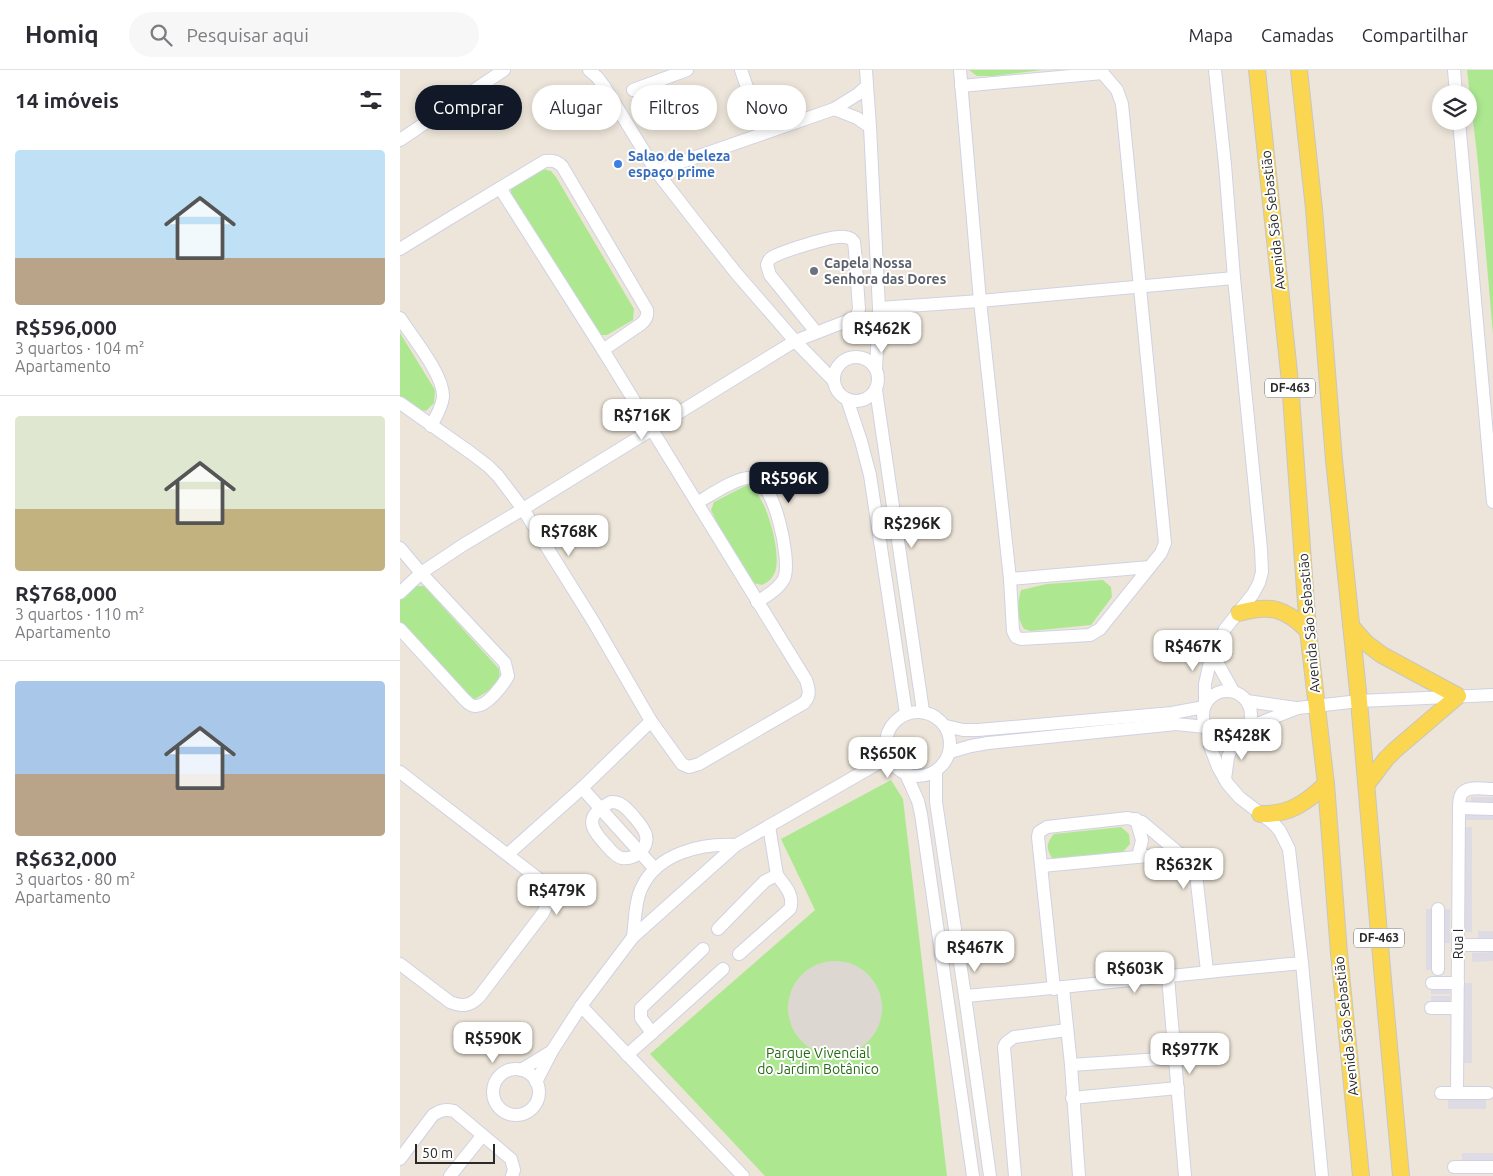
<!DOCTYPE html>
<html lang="pt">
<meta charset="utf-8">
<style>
body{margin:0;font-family:Ubuntu,sans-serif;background:#f7f7f7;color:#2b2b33;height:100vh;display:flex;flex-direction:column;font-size:19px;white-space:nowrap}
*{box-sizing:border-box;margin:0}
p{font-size:16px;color:#7c7c81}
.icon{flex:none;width:28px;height:28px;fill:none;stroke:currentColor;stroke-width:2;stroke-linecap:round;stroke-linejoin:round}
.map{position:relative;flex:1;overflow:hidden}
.drawer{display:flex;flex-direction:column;background:#fff;width:400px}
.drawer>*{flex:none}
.top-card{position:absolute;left:15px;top:15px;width:475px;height:45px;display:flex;gap:10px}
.tools{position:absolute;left:1032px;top:15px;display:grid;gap:10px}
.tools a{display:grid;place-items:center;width:45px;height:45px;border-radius:50%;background:#fff;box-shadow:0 2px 8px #0003;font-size:25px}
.scale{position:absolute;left:15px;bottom:12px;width:80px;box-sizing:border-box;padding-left:5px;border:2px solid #292929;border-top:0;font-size:14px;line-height:18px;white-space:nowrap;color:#292929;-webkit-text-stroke:4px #fff;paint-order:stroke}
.price{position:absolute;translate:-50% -42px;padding:0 11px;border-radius:10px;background:#fff;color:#222;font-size:16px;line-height:32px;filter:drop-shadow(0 1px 2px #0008)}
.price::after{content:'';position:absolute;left:50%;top:30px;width:15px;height:11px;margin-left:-8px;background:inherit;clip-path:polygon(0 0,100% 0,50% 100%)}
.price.selected{background:#111827;color:#fff}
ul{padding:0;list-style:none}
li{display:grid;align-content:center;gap:10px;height:265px;padding:0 15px}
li+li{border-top:1px solid #e1e1e2}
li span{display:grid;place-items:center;height:155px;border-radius:5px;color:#555}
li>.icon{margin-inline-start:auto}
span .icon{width:90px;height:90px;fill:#fffc;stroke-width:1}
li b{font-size:21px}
h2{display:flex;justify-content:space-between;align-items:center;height:60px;padding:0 15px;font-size:21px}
.chip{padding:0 18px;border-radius:22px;background:#fff;box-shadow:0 2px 8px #0003;font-size:18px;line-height:45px}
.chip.selected{background:#111827;color:#fff}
header{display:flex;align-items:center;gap:30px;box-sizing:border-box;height:70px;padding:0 25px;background:#fff;border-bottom:1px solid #e1e1e2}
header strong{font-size:24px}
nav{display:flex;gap:28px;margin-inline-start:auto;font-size:18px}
.search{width:350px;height:45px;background:#f7f7f7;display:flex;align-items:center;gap:12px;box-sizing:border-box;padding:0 18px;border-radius:28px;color:#7c7c81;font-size:19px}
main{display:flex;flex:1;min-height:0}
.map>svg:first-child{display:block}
.industrial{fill:#dedbe4}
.green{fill:#ade891}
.plaza{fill:#dcd8d1}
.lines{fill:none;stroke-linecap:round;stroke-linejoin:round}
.minor-casing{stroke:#cfd2e3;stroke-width:14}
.major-casing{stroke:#c7c7c7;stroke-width:18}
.minor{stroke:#fff;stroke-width:12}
.major{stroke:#fbd650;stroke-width:16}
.shop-dot{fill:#3f7fe0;stroke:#fff;stroke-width:2}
.worship-dot{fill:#6b7280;stroke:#fff;stroke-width:2}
.labels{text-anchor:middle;stroke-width:4;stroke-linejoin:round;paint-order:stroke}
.shield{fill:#fff;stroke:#696969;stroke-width:1}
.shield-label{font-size:12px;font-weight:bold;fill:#292929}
.shop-label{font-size:14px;font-weight:bold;fill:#366cbe;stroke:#fff;text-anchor:start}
.street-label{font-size:14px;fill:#292929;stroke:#fff}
.worship-label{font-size:14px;font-weight:bold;fill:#5b616d;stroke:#fff;text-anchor:start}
.park-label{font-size:14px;fill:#256b14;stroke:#fff}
</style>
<header>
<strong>Homiq</strong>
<div class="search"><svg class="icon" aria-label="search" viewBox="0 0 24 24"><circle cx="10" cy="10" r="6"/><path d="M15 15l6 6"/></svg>Pesquisar aqui</div>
<nav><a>Mapa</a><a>Camadas</a><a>Compartilhar</a></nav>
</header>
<main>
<section class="drawer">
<h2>14 imóveis<svg class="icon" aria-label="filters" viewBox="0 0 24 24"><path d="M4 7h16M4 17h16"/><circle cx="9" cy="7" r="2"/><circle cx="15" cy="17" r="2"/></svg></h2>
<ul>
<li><span style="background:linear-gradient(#bfe0f5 70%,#b9a48a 0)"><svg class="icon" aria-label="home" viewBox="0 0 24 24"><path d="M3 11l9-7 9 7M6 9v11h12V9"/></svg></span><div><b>R$596,000</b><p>3 quartos · 104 m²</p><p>Apartamento</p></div></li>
<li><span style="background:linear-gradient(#dfe7d0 60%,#c2b280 0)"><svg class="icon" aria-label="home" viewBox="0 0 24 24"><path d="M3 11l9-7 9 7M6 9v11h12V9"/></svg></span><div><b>R$768,000</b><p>3 quartos · 110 m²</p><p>Apartamento</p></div></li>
<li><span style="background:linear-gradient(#a9c7e8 60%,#b9a48a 0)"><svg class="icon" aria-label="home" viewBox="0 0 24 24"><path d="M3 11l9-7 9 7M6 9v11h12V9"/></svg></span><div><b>R$632,000</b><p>3 quartos · 80 m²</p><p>Apartamento</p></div></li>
</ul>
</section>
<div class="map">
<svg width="1093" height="1106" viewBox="0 0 1093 1106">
<rect width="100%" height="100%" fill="#ede5d9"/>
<g class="industrial">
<polygon points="1071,727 1093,727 1093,735 1071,734"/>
<rect x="1066" y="742" width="27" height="8"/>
<polygon points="1065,757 1072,757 1072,862 1064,862"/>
<rect x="1026" y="839" width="8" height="61"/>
<rect x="1042" y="839" width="8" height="34"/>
<rect x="1078" y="861" width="15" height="7"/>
<polygon points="1093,882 1093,891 1072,892 1072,883"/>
<rect x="1064" y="913" width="8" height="80"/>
<rect x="1031" y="916" width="19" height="8"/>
<rect x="1031" y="926" width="19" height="8"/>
<rect x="1048" y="1030" width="38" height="9"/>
<rect x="1062" y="1083" width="31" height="8"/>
</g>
<g class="green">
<polygon points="569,0 642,0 593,6 577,6"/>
<polygon points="1067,0 1093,0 1093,264 1078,93"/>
<polygon points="143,99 151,101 156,107 234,239 233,250 207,265 198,265 111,127 111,118"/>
<polygon points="0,263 35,320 34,333 26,341 15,339 0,328"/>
<path d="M347,415C366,421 382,484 375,502C372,509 368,512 362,515L353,513L332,480L317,453L311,440L314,432Z"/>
<path d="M703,510L711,517L712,527L691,555L631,561L624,559C616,546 617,534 621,520L647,514Z"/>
<polygon points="17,516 24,516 99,599 100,608 88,621 75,629 67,627 0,551 0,530"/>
<polygon points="491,710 503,729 547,1106 365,1106 250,984 415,840 381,769"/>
<path d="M721,757L729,764L730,774L722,783L659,790L652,788C646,778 646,773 654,764Z"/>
</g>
<circle class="plaza" cx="435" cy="938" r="47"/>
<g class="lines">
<defs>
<g id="minor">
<polyline points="189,0 197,7 204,16 256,101 298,155 336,203 395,271 434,311"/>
<polyline points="341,0 363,63"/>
<polyline points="466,0 470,57 479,238 476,299"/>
<polyline points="560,0 580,231 610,509 613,561 616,567 621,569 690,565 700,559 761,483 765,473 722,34 717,20 700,0"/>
<polyline points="1054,0 1056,24"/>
<polyline points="561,16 703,3"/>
<polyline points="233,20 287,0"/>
<polyline points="434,39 457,48 470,57"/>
<polyline points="1059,51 1093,432"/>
<polyline points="0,70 104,0"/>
<polyline points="256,101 434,39 458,24 467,16"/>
<path d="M0,179L47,150L145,91C153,90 156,91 162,96L247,240C248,246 246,250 241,254L203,280"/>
<polyline points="479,238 580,231 834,208"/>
<path d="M0,248C12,267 44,305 43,327C42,337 36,347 31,356"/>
<circle cx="456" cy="309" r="22"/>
<polyline points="476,320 523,641"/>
<polyline points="447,329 461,371 470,405 506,643"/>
<path d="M0,333L71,383L88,396L98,406L123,439L193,551L251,651L282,694L289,697L299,694L404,633C411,625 409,619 406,610L203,280L100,118"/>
<path d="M297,433C309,426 339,405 353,408C375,412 390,487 385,506C381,518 366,526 357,532"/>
<path d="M0,478L21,503L105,593L108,606C103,615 87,637 75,636C71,636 68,633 65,630L0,559"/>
<polyline points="610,509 750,497"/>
<path d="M0,523L21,503L63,475L123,439L395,271L447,251L457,246L459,239L455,181L454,172C452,169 449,167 444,167C433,165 380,182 371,188C368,190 368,193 367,195L370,205L416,262"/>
<polyline points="815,580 818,594 833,621"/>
<circle cx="827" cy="645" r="24"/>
<polyline points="847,631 896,638"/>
<polyline points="805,633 805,614 811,587 825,559 853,524 859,513 862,502 861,479 834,208 825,95 815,0"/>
<circle cx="518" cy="674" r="32"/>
<polyline points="546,656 563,660 578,660 772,643 804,637"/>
<polyline points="849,657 898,638 959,631 1093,625"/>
<polyline points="808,661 810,676 818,697 827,713 839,727 874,754 880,761 889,779 902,893 922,1106"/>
<polyline points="550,682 571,676 588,673 776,654 806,657"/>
<polyline points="536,701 536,732 565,926 590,1106"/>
<path d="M0,702L144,813C150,826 150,830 143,843L79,927C70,936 62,937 50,932L0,894"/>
<polyline points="506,704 518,731 521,744 573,1106"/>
<polyline points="825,709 828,687 836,668"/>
<polyline points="182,718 255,799"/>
<path d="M211,732C215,732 218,732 222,735C228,739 244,757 246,765C249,778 235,790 222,788C216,787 211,781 207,776C189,757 184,746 211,732Z"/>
<polyline points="1059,738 1093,739"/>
<polyline points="736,749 742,770 738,787"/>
<polyline points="369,756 377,805"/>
<polyline points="108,784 182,718 251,651"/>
<polyline points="642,796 779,783"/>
<path d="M318,859L365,811L377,805C384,815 395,825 390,839L339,884"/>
<path d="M233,867C235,852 235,830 242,817C258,783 302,773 336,775"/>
<polyline points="1058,875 1093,875"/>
<polyline points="303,879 241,938 241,948 252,963 323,899"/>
<polyline points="1038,899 1038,839"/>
<polyline points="768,907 785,1106"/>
<polyline points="1032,913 1058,913"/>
<polyline points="663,918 671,995 679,1106"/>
<polyline points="654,919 638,767 639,762 647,757 728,748 742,752 792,794 796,804 807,901"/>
<path d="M565,926C677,917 789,903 902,893"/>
<polyline points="181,936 343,1106"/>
<polyline points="1031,938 1057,938"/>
<polyline points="227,985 252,963"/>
<polyline points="671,995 775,988"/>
<circle cx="116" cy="1022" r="23"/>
<polyline points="121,1000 152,981"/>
<polyline points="136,1012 152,981 181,936 233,867 336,775 489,687"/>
<polyline points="1041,1023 1088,1023"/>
<path d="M1057,1023L1059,738C1059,734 1059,729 1061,725C1065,715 1084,719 1093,719"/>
<polyline points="672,1028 778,1018"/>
<path d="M0,1089L33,1045C41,1040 45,1039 54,1041L111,1089L114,1100L112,1106"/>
<polyline points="1054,1097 1093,1097"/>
<polyline points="50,1106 82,1066"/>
<polyline points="615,1106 604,977 606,973 614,967 667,960"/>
</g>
<g id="major">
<polyline points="857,0 890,312 908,561 926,714 939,883 961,1106"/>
<polyline points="899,0 914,139 934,390 959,631 984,921 1001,1106"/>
<path d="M839,543C869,534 886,538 908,561"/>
<polyline points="951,556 966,573 982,585 1058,626 995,680 986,689 967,714"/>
<path d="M860,744C889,745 906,733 926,714"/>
</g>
</defs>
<use href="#minor" class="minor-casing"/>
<use href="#major" class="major-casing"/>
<use href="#minor" class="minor"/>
<use href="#major" class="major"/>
</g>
<circle class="shop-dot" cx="218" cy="94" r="5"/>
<circle class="worship-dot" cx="414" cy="201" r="5"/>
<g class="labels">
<g class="shield">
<rect x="865" y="308.5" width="50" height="19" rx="4"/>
<rect x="954" y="858.5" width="50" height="19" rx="4"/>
</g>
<g class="shield-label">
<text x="890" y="322">DF-463</text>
<text x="979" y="872">DF-463</text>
</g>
<g class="shop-label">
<text x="228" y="91">Salao de beleza<tspan x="228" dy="16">espaço prime</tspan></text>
</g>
<g class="street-label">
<text transform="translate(873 150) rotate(-96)" y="5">Avenida São Sebastião</text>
<text transform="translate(909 553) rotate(-95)" y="5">Avenida São Sebastião</text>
<text transform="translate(1058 874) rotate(-90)" y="5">Rua I</text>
<text transform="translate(946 956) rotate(-96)" y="5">Avenida São Sebastião</text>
</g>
<g class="worship-label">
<text x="424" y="198">Capela Nossa<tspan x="424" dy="16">Senhora das Dores</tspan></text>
</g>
<g class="park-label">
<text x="418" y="988">Parque Vivencial<tspan x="418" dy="16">do Jardim Botânico</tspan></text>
</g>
</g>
</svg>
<div class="tools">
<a><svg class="icon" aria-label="layers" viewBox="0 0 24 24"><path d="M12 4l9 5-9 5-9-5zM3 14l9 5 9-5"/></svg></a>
</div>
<div class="scale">50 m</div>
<b class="price" style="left:482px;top:284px">R$462K</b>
<b class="price" style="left:242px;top:371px">R$716K</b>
<b class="price selected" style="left:389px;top:434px">R$596K</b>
<b class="price" style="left:512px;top:479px">R$296K</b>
<b class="price" style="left:169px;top:487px">R$768K</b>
<b class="price" style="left:793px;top:602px">R$467K</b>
<b class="price" style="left:842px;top:691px">R$428K</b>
<b class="price" style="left:488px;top:709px">R$650K</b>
<b class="price" style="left:784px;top:820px">R$632K</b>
<b class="price" style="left:157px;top:846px">R$479K</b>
<b class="price" style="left:575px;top:903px">R$467K</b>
<b class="price" style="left:735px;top:924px">R$603K</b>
<b class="price" style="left:93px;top:994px">R$590K</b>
<b class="price" style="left:790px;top:1005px">R$977K</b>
<div class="top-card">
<a class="chip selected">Comprar</a>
<a class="chip">Alugar</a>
<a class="chip">Filtros</a>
<a class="chip">Novo</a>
</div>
</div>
</main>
